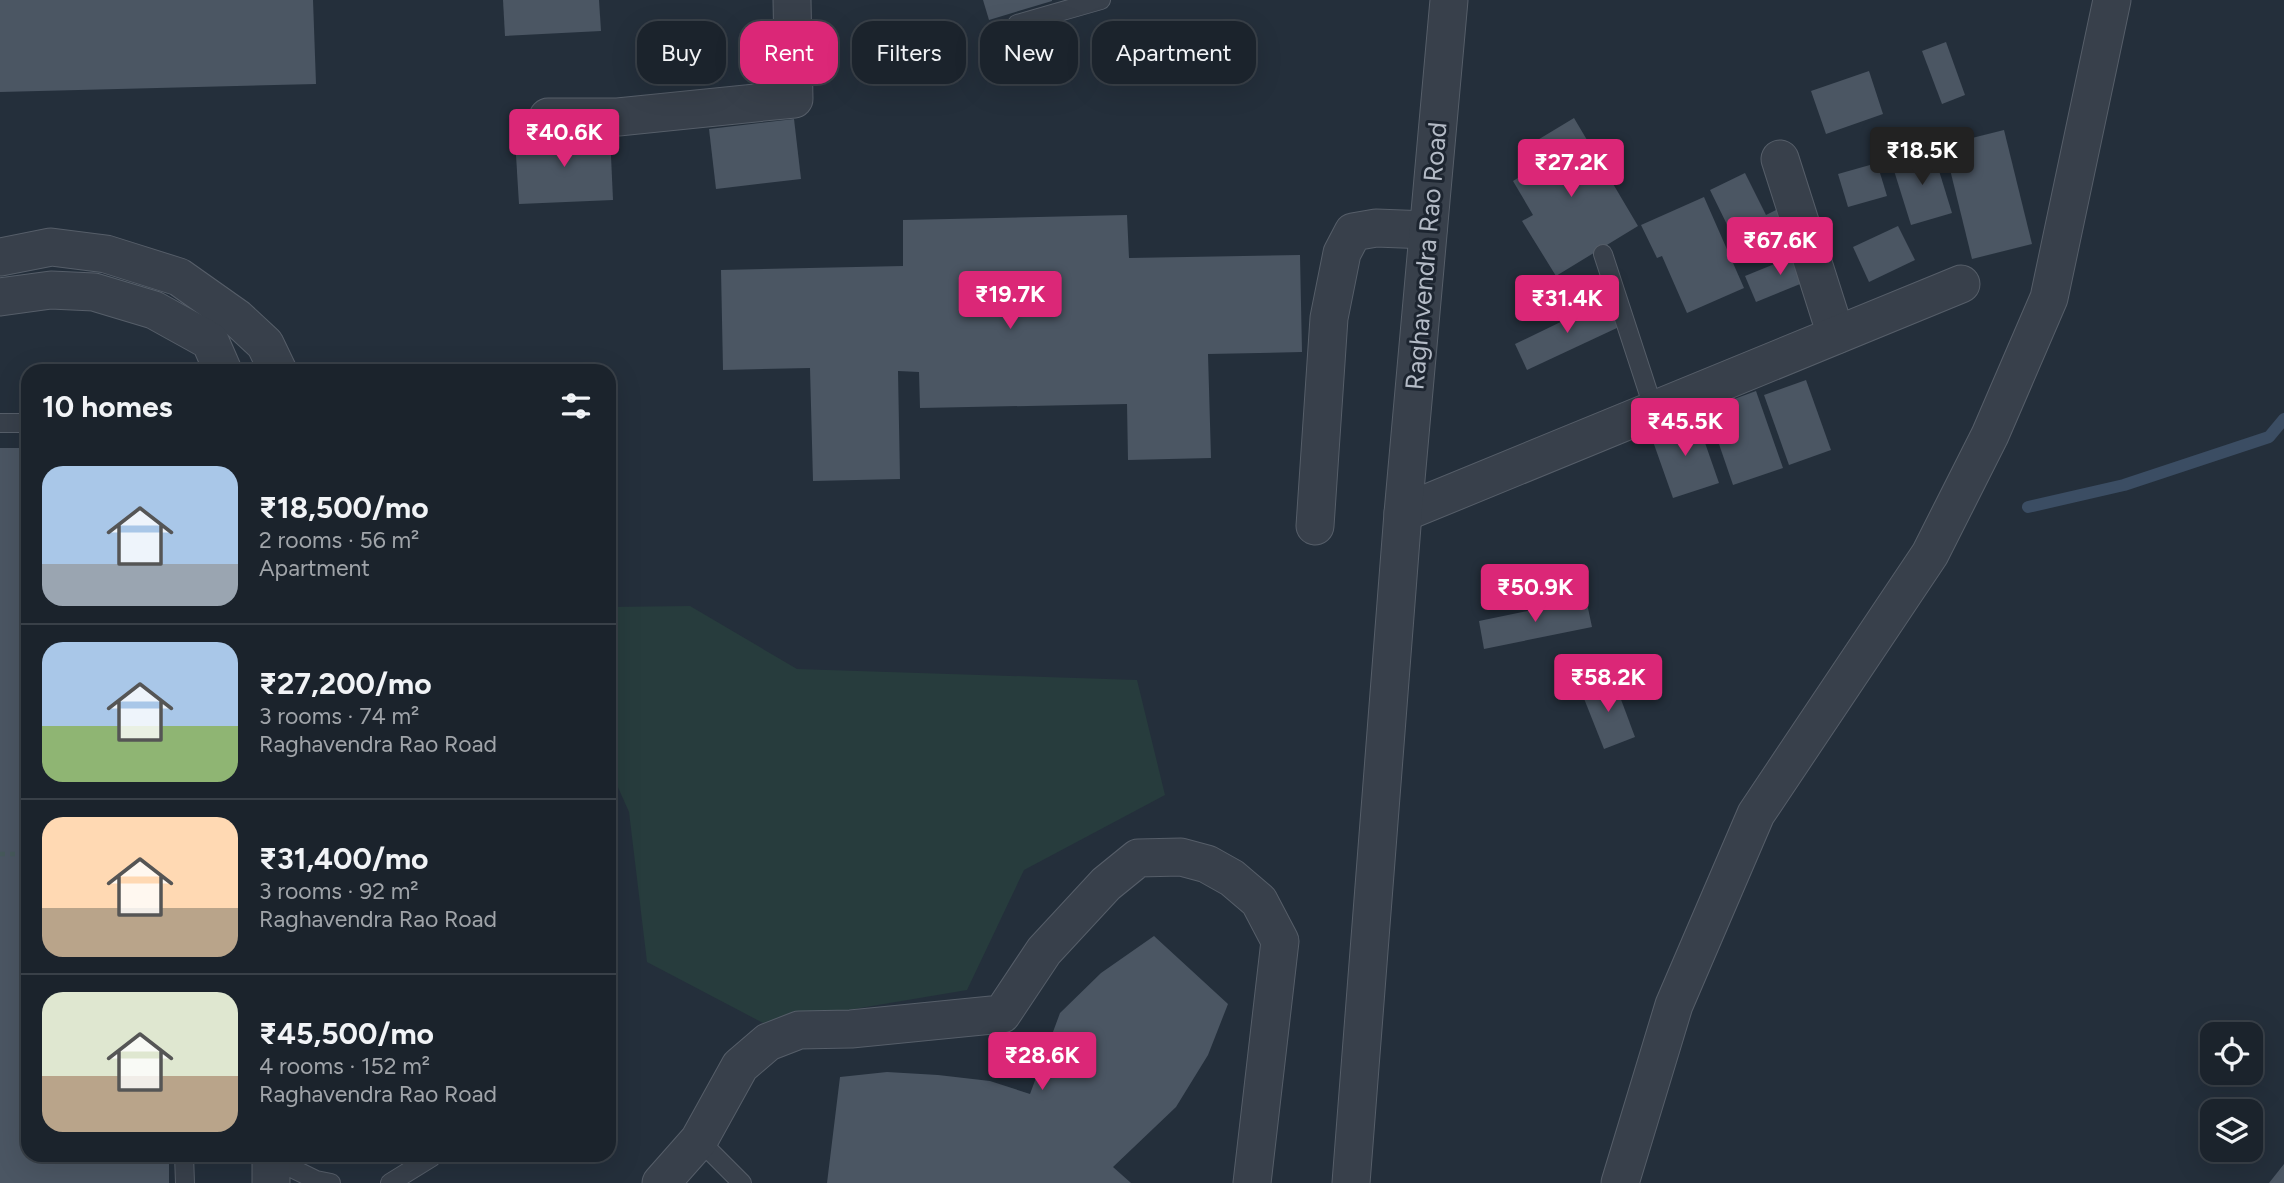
<!DOCTYPE html>
<meta charset="utf-8">
<style>
body{margin:0;font-family:Figtree,sans-serif;background:#242b34;color:#f1f3f6;height:100vh;display:flex;flex-direction:column;font-size:26px;white-space:nowrap}
*{box-sizing:border-box;margin:0}
p{font-size:23px;color:#a0a4a9}
.icon{flex:none;width:38px;height:38px;fill:none;stroke:currentColor;stroke-width:2;stroke-linecap:round;stroke-linejoin:round}
.map{position:relative;flex:1;overflow:hidden}
.side{position:absolute;left:21px;top:364px;width:595px;height:798px;display:flex;flex-direction:column;background:#1b232c;border-radius:21px;box-shadow:0 7px 28px #0002,0 0 0 2px #394048}
.side>*{flex:none}
.top-card{position:absolute;left:637px;top:21px;width:665px;height:63px;display:flex;gap:14px}
.buttons{position:absolute;left:2200px;top:1022px;display:grid;gap:14px}
.buttons a{display:grid;place-items:center;width:63px;height:63px;border-radius:14px;background:#1b232c;box-shadow:0 7px 28px #0002,0 0 0 2px #394048;font-size:35px}
.price{position:absolute;translate:-50% -60px;padding:0 16px;border-radius:7px;background:#db2777;color:#fff;font-size:23px;line-height:46px;filter:drop-shadow(0 2px 4px #0008)}
.price::after{content:'';position:absolute;left:50%;top:42px;width:21px;height:16px;margin-left:-10px;background:inherit;clip-path:polygon(0 0,100% 0,50% 100%)}
.price.current{background:#222;color:#fff}
ul{padding:0;list-style:none}
li{display:flex;align-items:center;gap:21px;height:175px;padding:0 21px}
li+li{border-top:2px solid #394048}
li span{display:grid;place-items:center;flex:none;width:196px;height:140px;border-radius:21px;color:#555}
li>.icon{margin-inline-start:auto}
span .icon{width:84px;height:84px;fill:#fffc;stroke-width:1}
li b{font-size:30px}
h2{display:flex;justify-content:space-between;align-items:center;height:84px;padding:0 21px;font-size:30px}
.chip{padding:0 24px;border-radius:21px;background:#1b232c;box-shadow:0 7px 28px #0002,0 0 0 2px #394048;font-size:24px;line-height:63px}
.chip.current{background:#db2777;color:#fff}
.map>svg:first-child{display:block}
.green{fill:#273c3d}
.lines{fill:none;stroke-linecap:round;stroke-linejoin:round}
.stream{stroke:#3b4d63;stroke-width:12}
.building{fill:#4b5663}
.lane-casing{stroke:#565e69;stroke-width:20}
.street-casing{stroke:#565e69;stroke-width:39}
.path{stroke:#46595b;stroke-width:4.5;stroke-dasharray:5 5;stroke-linecap:butt}
.lane{stroke:#38404b;stroke-width:18}
.street{stroke:#38404b;stroke-width:37}
.labels{text-anchor:middle;stroke-width:6;stroke-linejoin:round;paint-order:stroke}
.street-label{font-size:26px;fill:#b4bbc6;stroke:#1d2530}
</style>
<div class="map">
<svg width="2284" height="1183" viewBox="0 0 2284 1183">
<rect width="100%" height="100%" fill="#242f3b"/>
<polygon class="green" points="690,606 797,669 1137,680 1165,795 1024,870 967,990 765,1024 647,962 629,812 609,767 609,607"/>
<g class="lines">
<polyline class="stream" points="2028,507 2124,485 2269,437 2284,419"/>
</g>
<g class="building">
<polygon points="0,0 313,0 316,84 0,92"/>
<polygon points="503,0 599,0 601,31 505,36"/>
<polygon points="983,0 1052,0 1052,1 989,20"/>
<polygon points="1946,42 1965,95 1942,104 1922,51"/>
<polygon points="1869,71 1883,114 1826,134 1811,91"/>
<polygon points="1574,118 1638,226 1556,276 1522,221 1533,215 1513,181 1537,166 1526,147"/>
<polygon points="794,119 801,179 716,189 709,129"/>
<polygon points="2004,130 2032,244 1972,259 1944,145"/>
<polygon points="610,134 613,200 519,204 515,139"/>
<polygon points="1932,148 1952,213 1911,225 1891,161"/>
<polygon points="1877,163 1887,196 1848,207 1838,174"/>
<polygon points="1745,173 1766,215 1788,204 1801,229 1743,257 1710,190"/>
<polygon points="1704,197 1744,288 1687,313 1662,256 1657,258 1641,225"/>
<polygon points="1127,215 1129,258 1300,255 1302,352 1208,354 1211,458 1128,460 1127,404 920,408 919,372 898,371 900,479 813,481 810,368 723,370 721,270 903,266 903,220"/>
<polygon points="1898,226 1915,260 1869,282 1853,247"/>
<polygon points="1804,252 1815,278 1756,302 1745,276"/>
<polygon points="1606,300 1619,327 1527,370 1515,344"/>
<polygon points="1806,380 1831,450 1789,465 1764,395"/>
<polygon points="1756,391 1783,468 1733,485 1707,409"/>
<polygon points="1696,417 1719,483 1673,498 1650,433"/>
<polygon points="0,448 28,448 28,1155 169,1155 169,1183 0,1183"/>
<polygon points="1586,599 1592,627 1484,649 1479,621"/>
<polygon points="1613,678 1635,737 1604,749 1581,691"/>
<polygon points="1154,936 1228,1004 1208,1055 1176,1107 1113,1167 1131,1183 827,1183 840,1077 887,1072 938,1075 990,1081 1030,1094 1060,1013 1101,973"/>
<polygon points="2284,1164 2284,1183 2269,1183"/>
</g>
<g class="lines">
<defs>
<g id="lane">
<polyline points="1017,24 1101,0"/>
<polyline points="1603,254 1654,410"/>
<polyline points="0,423 28,423"/>
<polyline points="699,1140 742,1183"/>
<polyline points="184,1155 185,1183"/>
<polyline points="271,1158 316,1180 331,1183"/>
<polyline points="390,1183 432,1157"/>
</g>
<g id="street">
<polyline points="548,117 618,117 794,99 792,0"/>
<polyline points="1780,159 1836,335"/>
<polyline points="0,257 51,247 106,254 179,277 237,318 265,344 278,371"/>
<polyline points="0,297 51,290 94,292 154,310 210,341 223,371"/>
<polyline points="1403,513 1961,284"/>
<polyline points="1315,526 1329,318 1342,253 1353,232 1376,228 1428,230"/>
<polyline points="271,1155 271,1183"/>
<polyline points="661,1183 699,1140 740,1066 768,1042 799,1030 851,1029 1002,1014 1044,951 1106,884 1138,858 1181,857 1207,864 1232,878 1259,901 1280,941 1252,1183"/>
<polyline points="1351,1183 1403,513 1449,0"/>
<polyline points="1620,1183 1674,1005 1756,814 1930,554 1990,435 2049,298 2112,0"/>
</g>
</defs>
<use href="#lane" class="lane-casing"/>
<use href="#street" class="street-casing"/>
<polyline class="path" points="0,854 28,854"/>
<use href="#lane" class="lane"/>
<use href="#street" class="street"/>
</g>
<g class="labels">
<g class="street-label">
<text transform="translate(1426 256) rotate(-85)" y="9">Raghavendra Rao Road</text>
</g>
</g>
</svg>
<div class="buttons">
<a><svg class="icon" aria-label="locate" viewBox="0 0 24 24"><circle cx="12" cy="12" r="6"/><path d="M12 2v4M12 18v4M2 12h4M18 12h4"/></svg></a>
<a><svg class="icon" aria-label="layers" viewBox="0 0 24 24"><path d="M12 4l9 5-9 5-9-5zM3 14l9 5 9-5"/></svg></a>
</div>
<b class="price" style="left:564px;top:169px">₹40.6K</b>
<b class="price current" style="left:1922px;top:187px">₹18.5K</b>
<b class="price" style="left:1571px;top:199px">₹27.2K</b>
<b class="price" style="left:1780px;top:277px">₹67.6K</b>
<b class="price" style="left:1010px;top:331px">₹19.7K</b>
<b class="price" style="left:1567px;top:335px">₹31.4K</b>
<b class="price" style="left:1685px;top:458px">₹45.5K</b>
<b class="price" style="left:1535px;top:624px">₹50.9K</b>
<b class="price" style="left:1608px;top:714px">₹58.2K</b>
<b class="price" style="left:1042px;top:1092px">₹28.6K</b>
<div class="top-card">
<a class="chip">Buy</a>
<a class="chip current">Rent</a>
<a class="chip">Filters</a>
<a class="chip">New</a>
<a class="chip">Apartment</a>
</div>
<section class="side">
<h2>10 homes<svg class="icon" aria-label="filters" viewBox="0 0 24 24"><path d="M4 7h16M4 17h16"/><circle cx="9" cy="7" r="2"/><circle cx="15" cy="17" r="2"/></svg></h2>
<ul>
<li><span style="background:linear-gradient(#a9c7e8 70%,#9aa5b1 0)"><svg class="icon" aria-label="home" viewBox="0 0 24 24"><path d="M3 11l9-7 9 7M6 9v11h12V9"/></svg></span><div><b>₹18,500/mo</b><p>2 rooms · 56 m²</p><p>Apartment</p></div></li>
<li><span style="background:linear-gradient(#a9c7e8 60%,#8fb573 0)"><svg class="icon" aria-label="home" viewBox="0 0 24 24"><path d="M3 11l9-7 9 7M6 9v11h12V9"/></svg></span><div><b>₹27,200/mo</b><p>3 rooms · 74 m²</p><p>Raghavendra Rao Road</p></div></li>
<li><span style="background:linear-gradient(#ffd9b3 65%,#b9a48a 0)"><svg class="icon" aria-label="home" viewBox="0 0 24 24"><path d="M3 11l9-7 9 7M6 9v11h12V9"/></svg></span><div><b>₹31,400/mo</b><p>3 rooms · 92 m²</p><p>Raghavendra Rao Road</p></div></li>
<li><span style="background:linear-gradient(#dfe7d0 60%,#b9a48a 0)"><svg class="icon" aria-label="home" viewBox="0 0 24 24"><path d="M3 11l9-7 9 7M6 9v11h12V9"/></svg></span><div><b>₹45,500/mo</b><p>4 rooms · 152 m²</p><p>Raghavendra Rao Road</p></div></li>
</ul>
</section>
</div>
